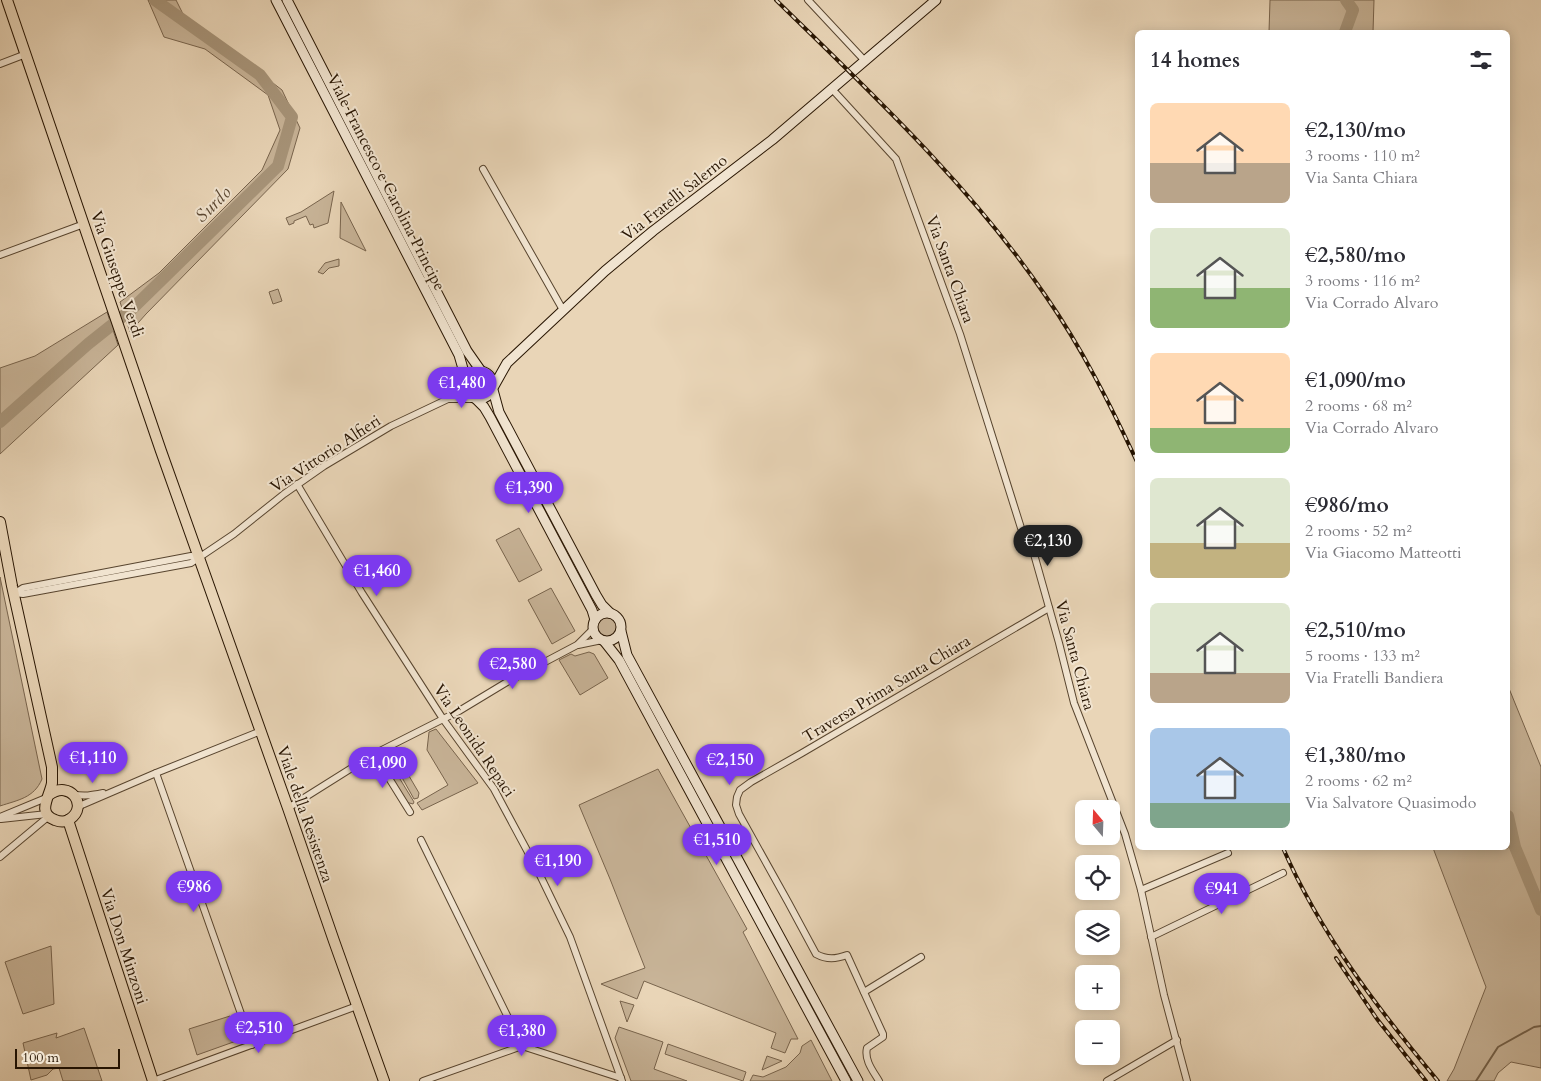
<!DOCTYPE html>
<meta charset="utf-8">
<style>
body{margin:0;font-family:Cardo,serif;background:#f2f2f3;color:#2b2b33;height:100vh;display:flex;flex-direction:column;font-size:19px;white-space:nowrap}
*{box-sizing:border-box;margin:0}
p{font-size:16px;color:#7c7c81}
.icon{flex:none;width:28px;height:28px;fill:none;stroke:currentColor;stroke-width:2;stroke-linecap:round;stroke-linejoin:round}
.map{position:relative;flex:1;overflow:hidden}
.side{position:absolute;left:1135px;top:30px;width:375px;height:820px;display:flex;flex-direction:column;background:#fff;border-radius:8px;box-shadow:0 2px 12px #0003}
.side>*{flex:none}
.needle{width:32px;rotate:341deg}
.controls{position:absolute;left:1075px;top:800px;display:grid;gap:10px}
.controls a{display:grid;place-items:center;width:45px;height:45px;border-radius:8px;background:#fff;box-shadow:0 2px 12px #0003;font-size:25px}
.scale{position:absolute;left:15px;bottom:12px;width:105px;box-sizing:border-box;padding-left:5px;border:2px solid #281502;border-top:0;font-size:14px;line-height:18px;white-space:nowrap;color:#281502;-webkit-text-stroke:4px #f1e4d0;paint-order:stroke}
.price{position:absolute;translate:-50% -42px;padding:0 11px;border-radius:18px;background:#7c3aed;color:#fff;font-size:16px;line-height:32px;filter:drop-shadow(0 1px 2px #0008)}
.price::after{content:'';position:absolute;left:50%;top:30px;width:15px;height:11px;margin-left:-8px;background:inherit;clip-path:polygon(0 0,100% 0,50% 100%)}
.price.active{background:#222;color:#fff}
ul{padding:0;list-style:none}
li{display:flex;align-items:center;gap:15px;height:125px;padding:0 15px}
li span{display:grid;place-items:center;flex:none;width:140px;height:100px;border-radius:8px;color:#555}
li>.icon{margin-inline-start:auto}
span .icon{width:60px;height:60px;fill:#fffc;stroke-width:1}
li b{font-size:21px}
h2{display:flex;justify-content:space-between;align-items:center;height:60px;padding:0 15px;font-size:21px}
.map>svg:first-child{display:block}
.green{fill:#c8b498;stroke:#78644d}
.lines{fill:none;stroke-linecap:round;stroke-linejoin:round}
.stream{stroke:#746149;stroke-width:2}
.river{stroke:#a79479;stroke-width:12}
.street-casing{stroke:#58452f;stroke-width:8}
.secondary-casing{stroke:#281502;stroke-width:11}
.primary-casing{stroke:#281502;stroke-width:12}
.street{stroke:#f1e4d0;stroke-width:6}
.secondary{stroke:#f1e4d0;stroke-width:9}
.primary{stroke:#e9d5b7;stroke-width:10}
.rail-casing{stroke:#281502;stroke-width:4}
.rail{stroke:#f1e4d0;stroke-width:2;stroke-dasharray:5.5;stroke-linecap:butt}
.labels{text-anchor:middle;stroke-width:4;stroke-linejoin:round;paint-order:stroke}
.street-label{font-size:16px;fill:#281502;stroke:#f1e4d0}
.water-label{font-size:18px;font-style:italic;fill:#5b4832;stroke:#f1e4d0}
</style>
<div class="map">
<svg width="1541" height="1081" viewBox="0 0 1541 1081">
<rect width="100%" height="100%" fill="#e9d5b7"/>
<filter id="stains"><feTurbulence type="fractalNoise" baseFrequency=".004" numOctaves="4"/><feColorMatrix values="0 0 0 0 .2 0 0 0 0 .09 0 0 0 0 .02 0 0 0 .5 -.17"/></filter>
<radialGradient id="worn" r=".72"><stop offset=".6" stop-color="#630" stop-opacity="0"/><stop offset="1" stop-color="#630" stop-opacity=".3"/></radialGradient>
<g class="green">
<polygon points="148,0 176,0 183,14 282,90 300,128 288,169 146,314 130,332 120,302 159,273 262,170 280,130 268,95 205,49 164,37"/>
<polygon points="1270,0 1374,0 1373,32 1269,32"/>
<polygon points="334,191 328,223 314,228 313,224 310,225 306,216 294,221 294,223 289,225 286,218 301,212"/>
<polygon points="341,202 366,251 340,238"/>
<polygon points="339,259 339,266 329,268 323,274 318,272 325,263"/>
<polygon points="278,289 282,301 273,304 269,292"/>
<polygon points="107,312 118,345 0,454 0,368 35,356"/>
<circle cx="478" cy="384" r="11"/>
<polygon points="519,528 542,570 519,582 496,540"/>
<path d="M0,577L42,779C34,798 18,800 0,806Z"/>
<polygon points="551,588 575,631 552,644 528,600"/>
<circle cx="607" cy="627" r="11"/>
<polygon points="589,652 594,654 608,678 580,695 559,660 571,654 575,656"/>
<polygon points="1508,686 1541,767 1541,1068 1511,1062 1498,1073 1494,1081 1447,1081 1454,1069 1486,987 1433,848 1508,848"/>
<polygon points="436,729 478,783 422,810 417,803 448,785 427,750 429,732"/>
<polygon points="384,758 393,761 392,766 414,802 413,804 406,802 381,760"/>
<polygon points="397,762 402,764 419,793 418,798 414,799 395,765"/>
<polygon points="658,769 747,929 743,932 798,1039 791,1039 785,1053 771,1048 776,1033 644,981 637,999 601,984 645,968 610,879 579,805"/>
<polygon points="51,946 54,1004 23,1014 5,962"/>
<polygon points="620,1001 634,1005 627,1022"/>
<polygon points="230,1016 239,1040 197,1055 189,1029"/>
<polygon points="619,1027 663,1042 654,1069 687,1081 631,1081 615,1038"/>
<polygon points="84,1028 102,1081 63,1081 59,1068 53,1069 47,1075 31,1080 23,1043 57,1033 56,1038"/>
<polygon points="811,1040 832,1081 750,1081 753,1075 763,1077 786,1067 800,1053 802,1046"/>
<polygon points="668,1044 746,1072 743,1081 665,1054"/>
<polygon points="767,1056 782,1061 762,1070"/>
</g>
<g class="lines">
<polyline class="stream" points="1476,1081 1498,1047 1534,1027 1541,1026"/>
<g class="river">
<polyline points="1345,32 1353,10 1346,0"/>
<polyline points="0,422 88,344 132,309 278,166 292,117 260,75 155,0"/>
<polyline points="1508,816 1515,847 1541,910"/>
</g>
<defs>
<g id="street">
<polyline points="808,0 865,61"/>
<polyline points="0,64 26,54"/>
<polyline points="832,89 896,159 960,334 1021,528 1032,547 1059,643 1074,703 1125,834 1141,890 1164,995 1187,1081"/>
<polyline points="483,169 563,310"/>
<polyline points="0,255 84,224"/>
<polyline points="448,399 476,399"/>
<polyline points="297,484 362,593 443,719 494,789 537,869 570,937 622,1081"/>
<polyline points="14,593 23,594 191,563 234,534 284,494 324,466 391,426 448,399 465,384"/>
<polyline points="15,593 23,588 191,556 199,558"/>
<polyline points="578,645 602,640"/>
<polyline points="374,754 410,812"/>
<polyline points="156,773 252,1045"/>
<path d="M73,794C83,797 93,795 103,793"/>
<polyline points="77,807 156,773 261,731"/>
<polyline points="288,808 374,754 459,711 507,682 577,645 593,629"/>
<polyline points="0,817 46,798"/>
<polyline points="1,819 47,814"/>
<polyline points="421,840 522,1046"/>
<polyline points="0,857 49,816"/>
<polyline points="1141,890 1228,853"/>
<polyline points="1151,937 1283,873"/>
<polyline points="864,992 921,957"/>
<polyline points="153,1081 357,1006"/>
<polyline points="423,1081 522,1046 621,1078"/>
<path d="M879,1081C873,1071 864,1060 867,1048L883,1037V1034L847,955C836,959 827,960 816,954L788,902L739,814L736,805L737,797L740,790L751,782L802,753L1049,608"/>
<polyline points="1107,1081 1177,1040"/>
</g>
<g id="secondary">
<polyline points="276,0 459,355 466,379"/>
<polyline points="287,0 467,351 481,371"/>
<circle cx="479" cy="385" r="14"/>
<polyline points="494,386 507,363 605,271 653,231 772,140 936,0"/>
<polyline points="493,390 499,412 596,595 602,605 610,613"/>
<polyline points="476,399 484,407 490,417 592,610 595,620"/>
<circle cx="607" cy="627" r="14"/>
<polyline points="621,631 627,655 858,1081"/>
<polyline points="604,641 619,660 846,1081"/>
</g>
<g id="primary">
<polyline points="7,0 161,451 288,808 334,941 384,1081"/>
<path d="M0,522L12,586L52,767C52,773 52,778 52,783C50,796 36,813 55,820C60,822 66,822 70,819C89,806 70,779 49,795"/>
<polyline points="68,820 153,1081"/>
</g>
</defs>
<use href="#street" class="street-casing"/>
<use href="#secondary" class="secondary-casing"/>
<use href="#primary" class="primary-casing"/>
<use href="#street" class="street"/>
<use href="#secondary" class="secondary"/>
<use href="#primary" class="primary"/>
<defs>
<g id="rail">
<path d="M776,0C871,93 970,185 1045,295C1082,348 1111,406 1138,464"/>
<path d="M1283,848C1320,933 1378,1009 1438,1081"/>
<polyline points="1336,958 1377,1019 1426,1081"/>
</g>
</defs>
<use href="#rail" class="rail-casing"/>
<use href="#rail" class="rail"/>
</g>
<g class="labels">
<g class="street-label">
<text transform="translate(387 182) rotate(63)" y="6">Viale Francesco e Carolina Principe</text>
<text transform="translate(674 197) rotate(-38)" y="6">Via Fratelli Salerno</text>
<text transform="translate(951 269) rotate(70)" y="6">Via Santa Chiara</text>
<text transform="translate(118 274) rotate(71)" y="6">Via Giuseppe Verdi</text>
<text transform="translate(325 453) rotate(-33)" y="6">Via Vittorio Alfieri</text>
<text transform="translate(1076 655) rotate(75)" y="6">Via Santa Chiara</text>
<text transform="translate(886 688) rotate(-31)" y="6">Traversa Prima Santa Chiara</text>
<text transform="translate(475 740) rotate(56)" y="6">Via Leonida Repaci</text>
<text transform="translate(306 814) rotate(71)" y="6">Viale della Resistenza</text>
<text transform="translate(125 946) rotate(72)" y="6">Via Don Minzoni</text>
</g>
<g class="water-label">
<text transform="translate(213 204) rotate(-45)" y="6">Surdo</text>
</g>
</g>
<rect width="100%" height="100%" filter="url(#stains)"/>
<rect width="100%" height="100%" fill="url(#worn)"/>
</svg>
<div class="controls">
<a><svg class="needle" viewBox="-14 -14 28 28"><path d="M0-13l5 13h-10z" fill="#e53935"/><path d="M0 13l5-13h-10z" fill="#7c7c81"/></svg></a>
<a><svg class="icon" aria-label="locate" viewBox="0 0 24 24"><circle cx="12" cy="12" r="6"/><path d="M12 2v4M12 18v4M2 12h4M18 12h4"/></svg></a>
<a><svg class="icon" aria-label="layers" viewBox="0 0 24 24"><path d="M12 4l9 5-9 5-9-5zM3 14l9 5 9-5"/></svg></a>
<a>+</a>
<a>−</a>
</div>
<div class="scale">100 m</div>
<b class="price" style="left:462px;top:409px">€1,480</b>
<b class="price" style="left:529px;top:514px">€1,390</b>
<b class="price active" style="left:1048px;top:567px">€2,130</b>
<b class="price" style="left:377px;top:597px">€1,460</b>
<b class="price" style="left:513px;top:690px">€2,580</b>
<b class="price" style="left:93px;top:784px">€1,110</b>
<b class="price" style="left:730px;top:786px">€2,150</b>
<b class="price" style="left:383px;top:789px">€1,090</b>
<b class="price" style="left:717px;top:866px">€1,510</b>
<b class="price" style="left:558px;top:887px">€1,190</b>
<b class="price" style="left:194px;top:913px">€986</b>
<b class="price" style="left:1222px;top:915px">€941</b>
<b class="price" style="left:259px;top:1054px">€2,510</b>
<b class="price" style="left:522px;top:1057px">€1,380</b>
<section class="side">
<h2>14 homes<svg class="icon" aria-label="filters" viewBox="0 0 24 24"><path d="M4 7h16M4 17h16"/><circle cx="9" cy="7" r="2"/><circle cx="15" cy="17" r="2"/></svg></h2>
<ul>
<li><span style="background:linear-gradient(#ffd9b3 60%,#b9a48a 0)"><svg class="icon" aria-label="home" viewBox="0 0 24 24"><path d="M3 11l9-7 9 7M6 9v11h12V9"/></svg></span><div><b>€2,130/mo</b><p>3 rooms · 110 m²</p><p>Via Santa Chiara</p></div></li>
<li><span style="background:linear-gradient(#dfe7d0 60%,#8fb573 0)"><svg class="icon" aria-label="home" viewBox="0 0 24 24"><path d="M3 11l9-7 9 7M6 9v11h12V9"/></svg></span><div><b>€2,580/mo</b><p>3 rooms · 116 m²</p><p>Via Corrado Alvaro</p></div></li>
<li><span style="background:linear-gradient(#ffd9b3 75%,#8fb573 0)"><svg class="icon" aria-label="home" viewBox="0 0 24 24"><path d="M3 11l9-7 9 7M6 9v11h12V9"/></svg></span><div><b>€1,090/mo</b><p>2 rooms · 68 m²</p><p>Via Corrado Alvaro</p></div></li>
<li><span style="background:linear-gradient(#dfe7d0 65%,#c2b280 0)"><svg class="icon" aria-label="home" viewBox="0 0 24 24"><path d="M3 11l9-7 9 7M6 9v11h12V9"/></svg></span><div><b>€986/mo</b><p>2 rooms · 52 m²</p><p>Via Giacomo Matteotti</p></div></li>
<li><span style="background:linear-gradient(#dfe7d0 70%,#b9a48a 0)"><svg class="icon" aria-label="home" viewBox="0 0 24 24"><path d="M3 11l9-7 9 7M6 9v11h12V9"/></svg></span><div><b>€2,510/mo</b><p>5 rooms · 133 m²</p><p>Via Fratelli Bandiera</p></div></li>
<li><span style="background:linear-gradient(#a9c7e8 75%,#7fa58c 0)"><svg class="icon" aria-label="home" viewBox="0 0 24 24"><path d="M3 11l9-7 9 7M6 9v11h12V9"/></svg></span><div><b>€1,380/mo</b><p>2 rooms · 62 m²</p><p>Via Salvatore Quasimodo</p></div></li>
</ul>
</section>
</div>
